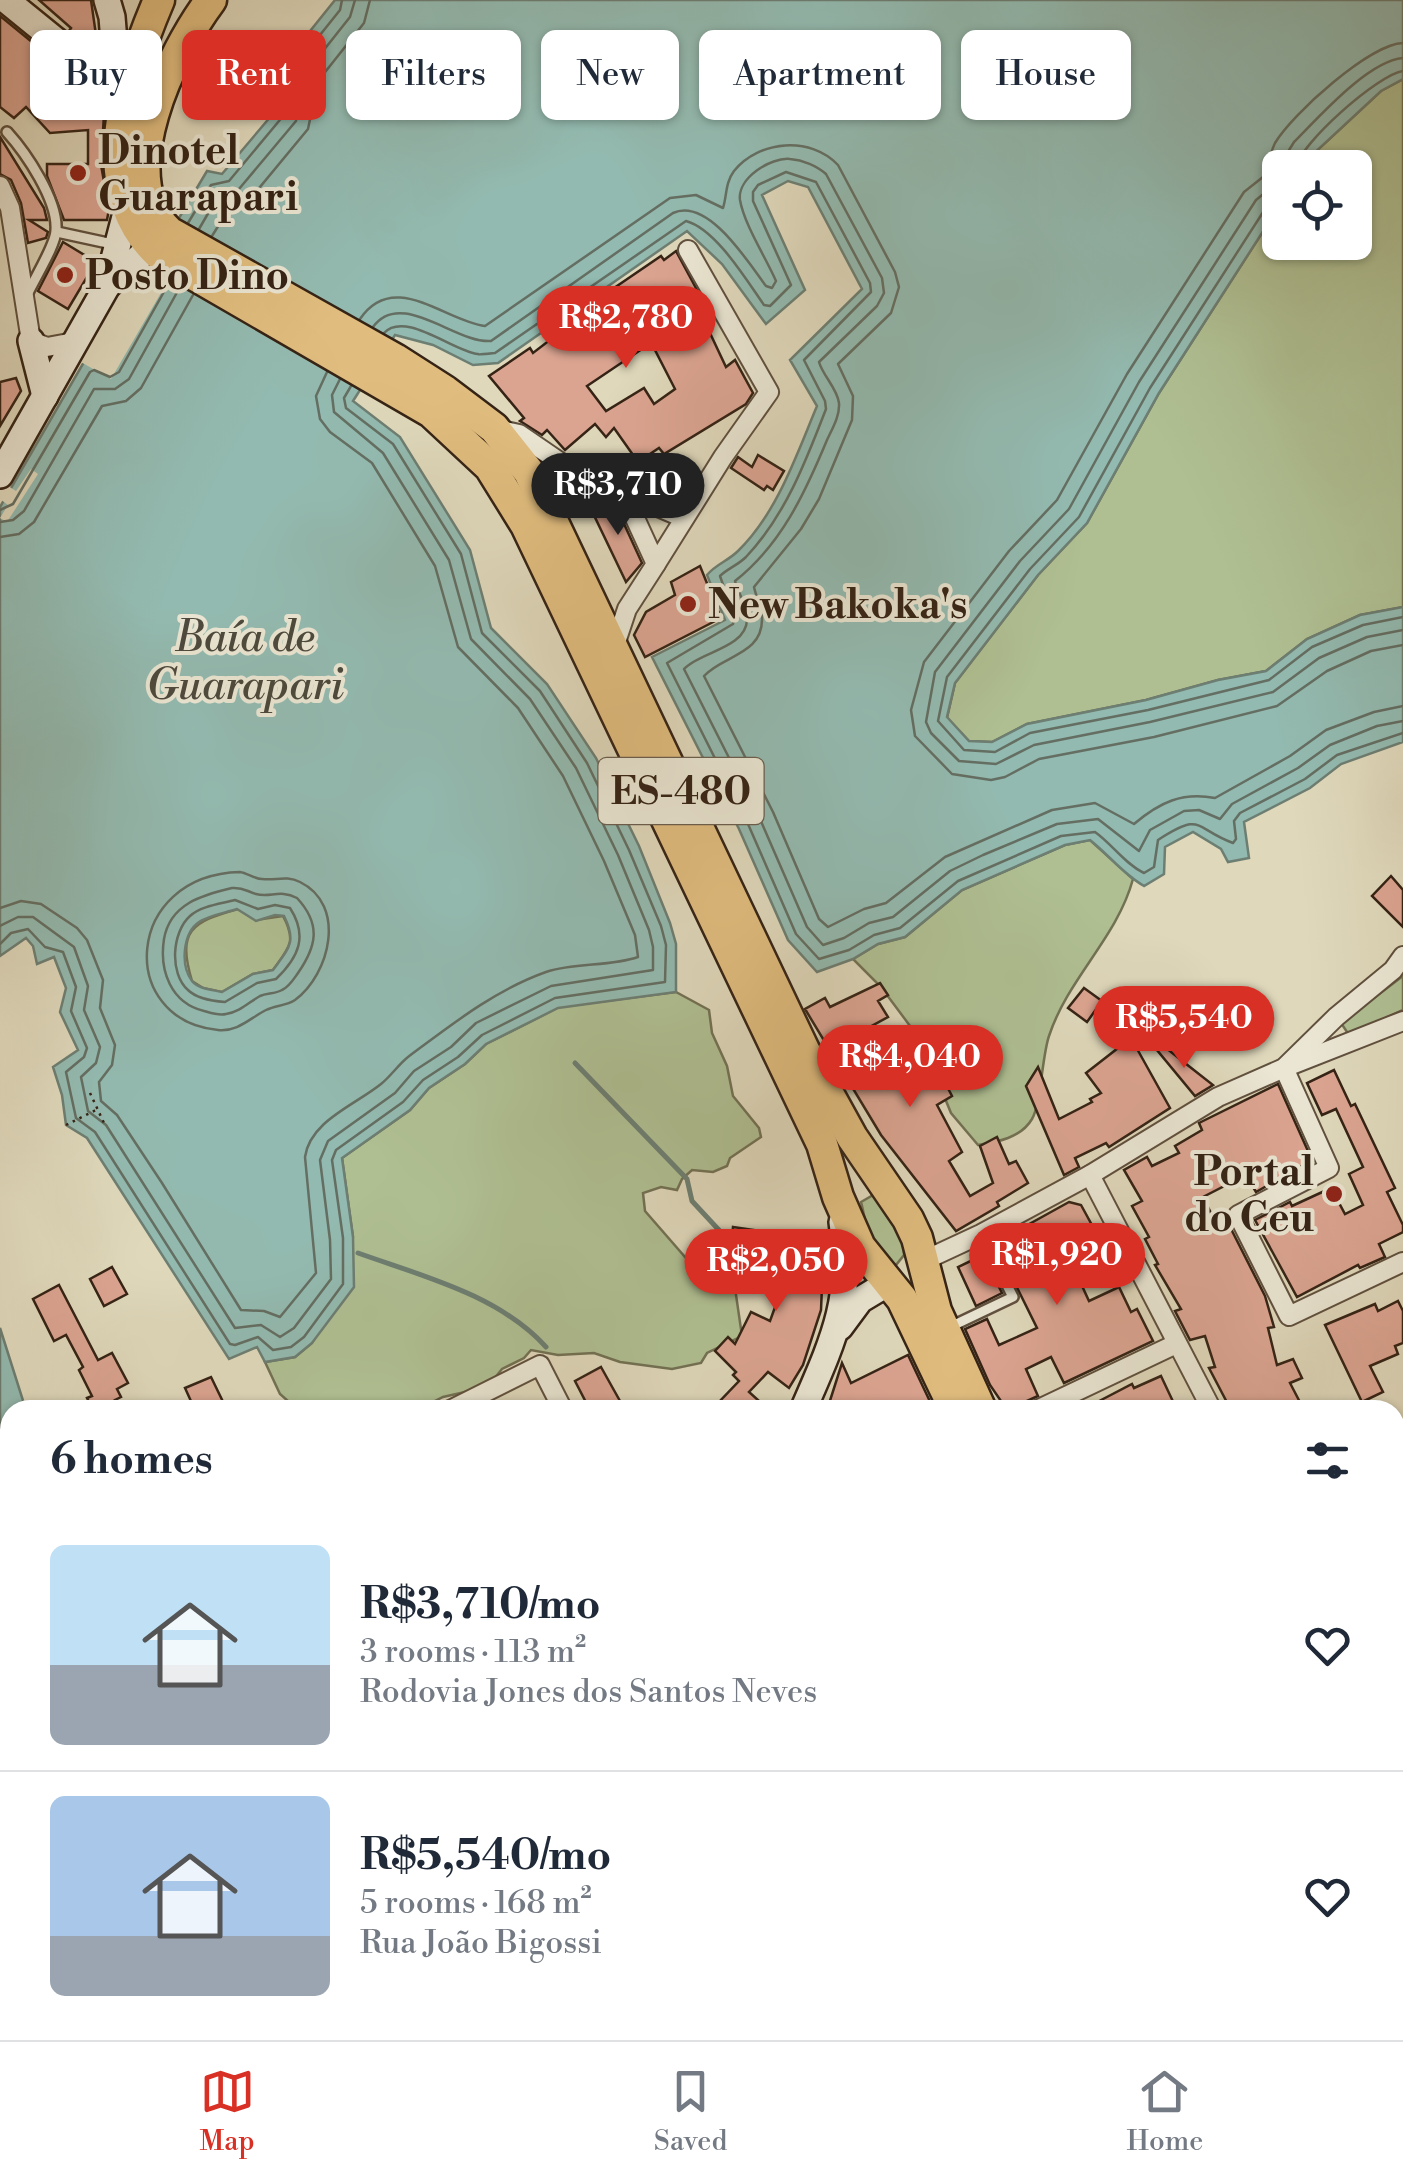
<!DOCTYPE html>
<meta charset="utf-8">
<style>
body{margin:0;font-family:"Libre Bodoni",serif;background:#f6f6f7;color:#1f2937;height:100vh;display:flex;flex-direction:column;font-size:38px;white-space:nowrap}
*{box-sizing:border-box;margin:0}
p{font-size:32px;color:#747a83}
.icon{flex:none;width:55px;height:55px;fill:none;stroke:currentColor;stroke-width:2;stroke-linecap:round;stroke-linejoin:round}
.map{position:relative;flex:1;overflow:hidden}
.panel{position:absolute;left:0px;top:1400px;width:1405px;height:640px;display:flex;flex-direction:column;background:#fff;border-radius:30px 30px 0 0;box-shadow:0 2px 8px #0004}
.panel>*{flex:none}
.top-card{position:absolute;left:30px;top:30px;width:1345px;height:90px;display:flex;gap:20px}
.buttons{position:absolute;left:1262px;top:150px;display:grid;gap:20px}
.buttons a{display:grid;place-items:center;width:110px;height:110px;border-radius:15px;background:#fff;box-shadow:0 2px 8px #0004;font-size:50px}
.price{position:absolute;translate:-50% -85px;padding:0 22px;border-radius:35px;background:#d93025;color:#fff;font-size:32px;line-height:65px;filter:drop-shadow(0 2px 5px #0008)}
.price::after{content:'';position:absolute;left:50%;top:60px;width:30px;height:22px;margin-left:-15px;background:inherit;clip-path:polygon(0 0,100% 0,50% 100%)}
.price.current{background:#222;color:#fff}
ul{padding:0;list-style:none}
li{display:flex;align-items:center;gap:30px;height:250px;padding:0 50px}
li+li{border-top:2px solid #e0e1e3}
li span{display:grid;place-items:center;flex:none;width:280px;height:200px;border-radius:15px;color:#555}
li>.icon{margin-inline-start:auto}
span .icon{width:120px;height:120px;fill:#fffc;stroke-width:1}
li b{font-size:42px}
h2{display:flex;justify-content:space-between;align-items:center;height:120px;padding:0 50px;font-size:42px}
.tag{padding:0 35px;border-radius:15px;background:#fff;box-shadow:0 2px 8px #0004;font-size:35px;line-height:90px}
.tag.current{background:#d93025;color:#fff}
.tab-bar{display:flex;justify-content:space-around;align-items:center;height:140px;border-top:2px solid #e0e1e3;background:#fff;font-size:28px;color:#747a83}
.tab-bar a{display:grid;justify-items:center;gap:5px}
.tab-bar .current{color:#d93025}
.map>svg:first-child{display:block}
.green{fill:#afbf92;stroke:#727154;stroke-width:2.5}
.water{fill:#93bab0;stroke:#6d7e72;stroke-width:2.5;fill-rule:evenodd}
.pier{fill:#dfd8bb}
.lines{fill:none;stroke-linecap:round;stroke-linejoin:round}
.shore{stroke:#646e62;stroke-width:2.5}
.stream{stroke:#6d7e72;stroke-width:5}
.building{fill:#dba491;stroke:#352315;stroke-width:2.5}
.lane-casing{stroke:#60503e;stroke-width:14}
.street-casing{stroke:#60503e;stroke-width:22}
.secondary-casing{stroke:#352315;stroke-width:30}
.primary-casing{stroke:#352315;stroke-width:35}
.path{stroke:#352315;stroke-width:2.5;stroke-dasharray:2.5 5;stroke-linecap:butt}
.lane{stroke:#eae6d3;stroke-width:9}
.street{stroke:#eae6d3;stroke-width:18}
.secondary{stroke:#eae6d3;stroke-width:25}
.primary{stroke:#e0bc7e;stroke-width:30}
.poi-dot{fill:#8f2418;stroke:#eae6d3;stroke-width:4}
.labels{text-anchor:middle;stroke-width:8;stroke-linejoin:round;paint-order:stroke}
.shield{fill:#eae6d3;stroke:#6b5e4e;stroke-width:2.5}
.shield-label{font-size:38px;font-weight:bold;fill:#352315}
.poi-label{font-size:40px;font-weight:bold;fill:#352315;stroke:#eae6d3;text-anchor:start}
.water-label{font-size:42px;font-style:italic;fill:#4c493c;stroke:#eae6d3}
</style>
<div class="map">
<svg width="1403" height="2040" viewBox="0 0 1403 2040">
<rect width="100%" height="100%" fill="#dfd8bb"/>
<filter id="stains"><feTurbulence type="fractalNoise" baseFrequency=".002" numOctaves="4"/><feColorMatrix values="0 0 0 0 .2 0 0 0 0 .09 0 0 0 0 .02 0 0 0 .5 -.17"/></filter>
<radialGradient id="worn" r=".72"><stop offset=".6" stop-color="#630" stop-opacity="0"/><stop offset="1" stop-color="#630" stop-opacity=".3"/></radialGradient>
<g class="green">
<polygon points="1403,79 1403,607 1360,615 1307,639 1266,671 1218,680 1146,700 1027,724 992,742 969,741 947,718 955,683 1038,575 1087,523 1159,393 1280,205 1280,242 1355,242 1355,168 1304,167 1311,156 1381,91"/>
<path d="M1090,840L1133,879C1117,938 1068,978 1049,1036C1042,1056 1041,1104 1032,1119C1021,1138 997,1142 978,1145L951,1113L922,1042L881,987L853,959L878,944L905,937L962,890L1065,845Z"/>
<path d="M238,909L256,920L283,916C297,942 289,948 273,970L253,974L222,992L203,988L192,981C177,931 191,922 238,909Z"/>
<polygon points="1403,976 1403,1010 1349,1035 1341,1023"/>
<polygon points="676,992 709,1010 712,1033 727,1066 733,1096 759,1128 761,1137 730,1158 727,1166 713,1172 692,1170 682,1179 677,1190 661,1187 643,1193 645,1211 692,1265 714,1277 734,1281 742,1336 707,1353 701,1363 672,1369 620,1362 594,1353 558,1355 531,1350 524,1358 502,1369 494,1379 474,1390 443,1397 417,1410 298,1410 280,1394 265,1362 295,1357 312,1343 323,1325 353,1237 342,1158 410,1110 429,1088 465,1064 486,1044 559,1007"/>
<path d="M875,1194L903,1235L904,1255L896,1265C864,1257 869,1230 861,1202Z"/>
</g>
<g class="water">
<path d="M335,0H1403V79L1381,91L1311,156L1304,167L1280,168V205L1159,393L1087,523L1038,575L955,683L947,717L969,741L992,742L1027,724L1146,700L1218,680L1266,671L1307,639L1360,615L1403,607V742L1341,764L1310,788L1244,822L1249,858L1228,862L1221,849L1193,832L1165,847L1164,874L1144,886C1123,874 1109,855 1090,840L1065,845L962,890L905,937L878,944L853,959L817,972L788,940L739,829L652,657L725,620L707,575C716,564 728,561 738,551C777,513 796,456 817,406L790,360L862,289L808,187L788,181L762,195L805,290L766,324L722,264L687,231L498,363L473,365L433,345L395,335L353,401L400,437L470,550L491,628L547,684L596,758L639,846L670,923L676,944V992L558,1008L486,1044L465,1064L429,1088L410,1110L342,1158L353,1237L354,1287L312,1343L295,1357L265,1362L257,1347L229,1359L87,1138L66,1125L62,1095L53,1067L78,1050L60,1012L66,988L54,957L37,964L33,946L26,938L0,956V507L88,355L110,367L160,277L176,223L207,171L222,174L277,109L282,66ZM237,909L256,921L275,915L284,916C297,942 289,948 273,970L253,974L222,992C213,990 198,989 192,981C180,965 183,933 199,922C210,915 225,913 237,909Z"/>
<polygon points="0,1328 26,1410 10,1410 10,1973 0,1986"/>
</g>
<g class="pier">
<polygon points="157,275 169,279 111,379 79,361 88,350 110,361"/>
<polygon points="31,469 38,474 7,522 0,518 8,505 0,499 8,486 16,491"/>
</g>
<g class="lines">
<g class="shore">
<path d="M1403,43C1370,44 1292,114 1275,143C1270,153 1269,162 1268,173L1244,192L1127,374L1057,500L1009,551L924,662L911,710L915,736L952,774L991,780L1005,777L1039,759L1154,737L1277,706L1327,671L1371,651L1403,645"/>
<path d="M1284,168L1286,155L1294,142C1319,117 1368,61 1403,58"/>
<path d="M1296,168C1299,144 1379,74 1403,71"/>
<polyline points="1280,188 1267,191 1256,200 1139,382 1069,509 1020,561 935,672 926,722 931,733 959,761 996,764 1034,745 1150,722 1273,692 1319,658 1367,637 1403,630"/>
<polyline points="1280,201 1267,206 1150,388 1079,517 1030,569 947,677 938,721 964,750 995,752 1030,733 1148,710 1269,680 1312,647 1363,625 1403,617"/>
<polyline points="188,223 211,185 229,181 284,115 292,70 340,10 342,0"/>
<polyline points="199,229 217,198 239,189 296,121 304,75 350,17 355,0"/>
<polyline points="212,236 227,212 250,199 308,129 318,81 364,23 370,0"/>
<path d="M360,319C394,269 445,321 485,326L670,198L696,195L723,208C727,196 725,183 734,171C759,140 811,136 838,165L895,272L899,287L891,313L838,364L853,396L852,420L819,499L801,529L754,587C756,597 762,607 762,618C763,655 723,655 704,676L773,812L819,919L828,927L864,909L886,903L945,857L1052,810L1095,803L1134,824C1160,802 1182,792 1215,798L1290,756L1326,730L1374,712L1403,706"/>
<path d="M373,327C401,288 456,344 491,341L673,213C708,197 748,262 766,286L772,288L776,281C766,258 744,224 740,200C737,178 771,157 790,159C803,160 817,166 826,174L882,278L884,293L877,306L819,362C823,376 837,388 839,403C840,416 832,429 827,440C805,493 781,545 735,581C738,593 748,607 747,620C746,648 700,652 684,669L760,819L807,927L823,945L844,938L869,923L893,917L950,871L983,855L1057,824L1098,819L1139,851L1150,830L1184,811L1199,810L1220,819L1232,804L1298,768L1330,745L1377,726L1403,721"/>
<path d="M384,333C405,310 454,352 478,354C479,355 494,353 495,353L686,221C716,229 747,281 764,305L770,306L791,285L753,201V192L758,185L786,172L816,182L870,283L871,292L804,360L825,401L826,409C806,461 785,516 746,557C738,565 727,569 720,576L734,616L733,624L667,663L748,824L796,934L819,959L849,950L874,935L900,928L958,881L1061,836L1095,832C1112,844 1125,864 1144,873L1154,867L1158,840C1203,811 1193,828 1233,843L1236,839L1234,821L1240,813L1305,779L1337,755L1403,733"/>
<polyline points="0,510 13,504 90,372 94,370 110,377 119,372 170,281"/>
<polyline points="0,522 13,520 24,511 94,389 115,389 129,379 180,287"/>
<polyline points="0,537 19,534 34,522 102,406 126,401 141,388 193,295"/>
<path d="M240,872C247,873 255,879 262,879C275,881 286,875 300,882C347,905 330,974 295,1000C286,1006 276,1005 266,1010C250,1018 238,1032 218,1030C116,1020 124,875 240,872Z"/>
<path d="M232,888C243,887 246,891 256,894C270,898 280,889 297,898C322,925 316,947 298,973C293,980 289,987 282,990C275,994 267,993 260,996C249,1002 240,1012 226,1014C219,1016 211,1013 204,1011C171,1003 159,971 164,939C170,904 202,895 232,888Z"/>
<path d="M235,900L258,909L275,905L290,908C308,936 299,957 276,979L257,983L225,1002C212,1001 197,999 188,990C169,973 172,932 190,916C201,906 220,904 235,900Z"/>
<path d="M0,908L21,901L41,904L77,928L87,940L103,980L100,1008L115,1045L112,1065L99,1082L101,1101L117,1115L162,1183L241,1310L264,1311L280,1317L316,1273L305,1157C310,1121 355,1105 381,1084C391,1076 398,1065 408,1057C451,1025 495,990 546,972C575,962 610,967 638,957L635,935L604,861L563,776L518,708L458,647L435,566L372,463L330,432L320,419L316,396L327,372"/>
<polyline points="0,926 18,917 33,917 74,947 88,986 84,1010 100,1047 96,1063 81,1077 88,1111 106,1125 235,1328 261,1325 280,1337 294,1328 331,1279 330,1240 320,1160 328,1141 395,1093 414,1071 451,1047 476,1023 551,986 653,970 653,947 649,930 618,855 576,768 530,699 471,639 449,560 383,453 334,412 332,395 340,379"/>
<polyline points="0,944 11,933 28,929 45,947 63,952 76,987 71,1011 87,1048 84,1057 66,1072 76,1118 95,1132 230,1344 235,1345 258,1337 273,1350 291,1347 304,1337 343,1284 343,1238 332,1160 336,1150 403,1102 423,1080 458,1057 482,1035 555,998 665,982 666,945 661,926 629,850 587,763 540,691 482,633 461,554 393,444 346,408 344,398 351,386"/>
</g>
<g class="stream">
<polyline points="575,1063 687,1179 692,1201 730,1242"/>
<path d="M358,1253C422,1276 499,1295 546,1347"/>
</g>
</g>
<g class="building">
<polygon points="39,0 91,0 98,49 86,44 69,31 71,28"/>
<polygon points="0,16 65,69 92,101 84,117 104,114 101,165 109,209 107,220 64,220 47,176 47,164 88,164 88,130 50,133 26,107 14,118 0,107"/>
<polygon points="0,137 44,208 47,220 29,220 48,232 46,238 28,243 21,203 11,180 0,174"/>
<polygon points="63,242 96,262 68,309 38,291"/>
<polygon points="676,251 697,290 638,330 648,345 587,386 606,411 644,388 654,404 675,389 655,350 679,332 684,345 709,331 726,367 735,360 753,393 746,404 664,454 659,448 638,462 614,428 606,437 595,424 565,450 547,430 542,435 520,421 524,418 489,376 530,348 533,353 555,336 559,342 584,325 576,314 661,256 664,260"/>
<polygon points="16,378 21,391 0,426 0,382"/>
<polygon points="758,455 784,471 773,490 767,486 764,490 731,468 738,457 752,467"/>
<polygon points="610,500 614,502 642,563 626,582 591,509"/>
<polygon points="700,566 721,618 645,657 634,635 646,612 675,595 671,582"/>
<polygon points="1391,876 1403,890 1403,927 1372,896"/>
<polygon points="880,983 888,995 878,1001 888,1017 868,1028 894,1072 914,1061 920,1071 930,1064 937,1074 940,1073 952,1096 937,1105 962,1152 949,1161 970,1196 993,1183 980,1146 997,1137 1009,1164 1016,1161 1028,1183 997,1202 999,1206 956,1231 881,1135 805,1009 825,998 830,1007"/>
<polygon points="1084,988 1102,1001 1087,1022 1068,1008"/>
<polygon points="1131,1038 1170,1108 1109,1147 1106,1143 1075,1158 1079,1167 1064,1175 1026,1086 1038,1067 1059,1119 1092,1102 1090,1099 1101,1093 1086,1073"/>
<polygon points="1156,1040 1190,1067 1213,1085 1195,1096 1152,1044"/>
<polygon points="1334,1070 1351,1106 1355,1104 1395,1188 1387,1192 1403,1225 1403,1232 1379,1244 1385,1257 1360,1268 1358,1265 1297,1297 1255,1220 1290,1202 1292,1206 1331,1188 1345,1214 1363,1205 1349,1174 1363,1167 1336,1109 1322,1115 1307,1083"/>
<polygon points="1278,1084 1312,1160 1256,1192 1246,1175 1203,1197 1216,1223 1226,1219 1265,1296 1274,1327 1268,1328 1277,1365 1293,1359 1302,1378 1290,1383 1304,1410 1231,1410 1209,1368 1215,1367 1205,1336 1190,1340 1175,1311 1181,1309 1155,1265 1158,1264 1145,1239 1149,1237 1132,1206 1142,1201 1124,1170 1147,1157 1152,1166 1179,1153 1175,1146 1202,1130 1199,1123"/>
<polygon points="1069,1202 1081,1205 1111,1260 1077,1275 1089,1301 1119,1287 1131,1312 1137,1309 1153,1341 1064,1383 1051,1357 1026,1369 1038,1396 1007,1410 990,1385 965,1329 987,1319 999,1345 1037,1328 995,1243"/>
<polygon points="733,1227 824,1240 821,1310 803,1365 789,1388 768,1372 749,1392 769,1410 730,1410 720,1401 739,1381 733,1375 736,1372 715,1351 728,1337 735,1344 751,1312 770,1321 782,1288 759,1283 762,1258 731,1253"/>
<polygon points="983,1255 1002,1293 976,1306 958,1267"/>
<polygon points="112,1267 127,1294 104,1306 90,1279"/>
<polygon points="59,1285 98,1360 112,1353 128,1383 117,1389 121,1397 115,1400 118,1405 109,1410 93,1410 87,1398 92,1396 79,1370 83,1367 66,1335 54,1341 33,1299"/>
<polygon points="1398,1301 1403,1311 1403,1343 1395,1346 1398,1354 1370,1366 1383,1392 1362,1402 1325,1325 1375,1304 1378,1311"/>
<polygon points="908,1355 934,1410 827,1410 842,1363 851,1383"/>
<polygon points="601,1367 625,1410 590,1410 575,1381"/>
<polygon points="1161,1376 1177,1410 1082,1410 1132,1384 1134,1388"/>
<polygon points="211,1377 227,1410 195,1410 185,1388"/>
</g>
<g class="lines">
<defs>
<g id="lane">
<path d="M7,132C26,153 58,200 56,230C56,245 34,279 27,295"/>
<polyline points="57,232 117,245"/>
<polyline points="950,1327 1013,1297 981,1234"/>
</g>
<g id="street">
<polyline points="0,186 10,208 31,341 47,347 74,342"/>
<polyline points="496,429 519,434 573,471 684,518"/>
<polyline points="656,564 723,457 769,392 688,250"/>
<polyline points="614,648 627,609 656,564 623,492"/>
<polyline points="1289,1066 1403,1021"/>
<polyline points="1284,1068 1329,1168 1238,1215 1289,1316 1403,1262"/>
<polyline points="1090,1175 1212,1410"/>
<polyline points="923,1261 981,1234 1090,1175 1218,1097 1284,1068 1336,1017 1393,970 1403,956"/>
<polyline points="450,1410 540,1365 563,1410"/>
<polyline points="1037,1410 1176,1344"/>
<polyline points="1395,1498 1403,1494"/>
<polyline points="1395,1950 1403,1946"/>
<polyline points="854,2030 859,2040"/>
<polyline points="1060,2030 1065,2040"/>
<polyline points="783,2040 803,2030"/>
</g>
<g id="secondary">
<polyline points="6,0 76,57 122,110"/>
<path d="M78,58C92,68 104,70 115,54L112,17L107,0"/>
<polyline points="107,286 151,247"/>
<polyline points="31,341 45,396"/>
<polyline points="0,475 107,286 127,209"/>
<polyline points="840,1327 860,1300 890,1282"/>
<path d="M803,1410C833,1341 854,1298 842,1222"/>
<polyline points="1395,1743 1403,1739"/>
<polyline points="77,2030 113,2040"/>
<path d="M472,2040C507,2029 537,2030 572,2040"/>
</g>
<g id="primary">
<path d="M159,0C127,75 88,190 160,255L431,412L490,467L526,525L822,1144L838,1197L860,1247L902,1299L955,1410"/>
<path d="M211,0C172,52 110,176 169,232L395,359L445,391L494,428L529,472L804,1050L852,1137L908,1219L917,1238L936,1311L981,1410"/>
<polyline points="1250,2030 1255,2040"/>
<polyline points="1276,2030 1281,2040"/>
</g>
</defs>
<use href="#lane" class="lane-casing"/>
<use href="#street" class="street-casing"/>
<use href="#secondary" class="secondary-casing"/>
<use href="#primary" class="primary-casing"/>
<g class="path">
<polyline points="90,1093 104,1123"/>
<polyline points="66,1125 98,1109"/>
<polyline points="35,2040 54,2030"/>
</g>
<use href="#lane" class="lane"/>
<use href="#street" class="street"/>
<use href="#secondary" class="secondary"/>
<use href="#primary" class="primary"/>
</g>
<g class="poi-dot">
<circle cx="78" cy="173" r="10"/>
<circle cx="65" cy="275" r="10"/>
<circle cx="688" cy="604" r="10"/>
<circle cx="1334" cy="1194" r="10"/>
</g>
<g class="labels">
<rect class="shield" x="598.5" y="758" width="165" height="66" rx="8"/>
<g class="shield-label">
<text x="681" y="804">ES-480</text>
</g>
<g class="poi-label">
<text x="98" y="164">Dinotel<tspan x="98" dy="46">Guarapari</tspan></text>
<text x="85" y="289">Posto Dino</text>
<text x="708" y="618">New Bakoka's</text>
<text x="1314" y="1185" text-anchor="end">Portal<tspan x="1314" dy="46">do Ceu</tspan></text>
</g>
<g class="water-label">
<text x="245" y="651">Baía de<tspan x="245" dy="48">Guarapari</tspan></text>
</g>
</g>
<rect width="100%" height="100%" filter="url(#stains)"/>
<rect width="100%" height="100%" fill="url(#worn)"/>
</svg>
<div class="buttons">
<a><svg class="icon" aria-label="locate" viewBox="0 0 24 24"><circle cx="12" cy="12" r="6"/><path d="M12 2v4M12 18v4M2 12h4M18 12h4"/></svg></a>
</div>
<b class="price" style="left:626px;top:371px">R$2,780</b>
<b class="price current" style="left:618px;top:538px">R$3,710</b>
<b class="price" style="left:1184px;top:1071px">R$5,540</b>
<b class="price" style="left:910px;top:1110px">R$4,040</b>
<b class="price" style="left:1057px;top:1308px">R$1,920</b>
<b class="price" style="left:776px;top:1314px">R$2,050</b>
<div class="top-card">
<a class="tag">Buy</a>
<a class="tag current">Rent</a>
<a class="tag">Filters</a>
<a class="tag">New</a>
<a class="tag">Apartment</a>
<a class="tag">House</a>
</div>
<section class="panel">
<h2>6 homes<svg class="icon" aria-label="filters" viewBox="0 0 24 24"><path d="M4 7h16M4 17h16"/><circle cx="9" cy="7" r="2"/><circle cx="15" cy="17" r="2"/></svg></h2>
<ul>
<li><span style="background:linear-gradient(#bfe0f5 60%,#9aa5b1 0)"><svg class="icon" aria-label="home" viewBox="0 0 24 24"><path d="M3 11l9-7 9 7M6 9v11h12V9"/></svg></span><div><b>R$3,710/mo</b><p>3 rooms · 113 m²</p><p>Rodovia Jones dos Santos Neves</p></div><svg class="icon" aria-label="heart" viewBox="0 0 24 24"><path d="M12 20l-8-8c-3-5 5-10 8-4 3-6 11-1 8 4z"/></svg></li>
<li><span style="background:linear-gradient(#a9c7e8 70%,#9aa5b1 0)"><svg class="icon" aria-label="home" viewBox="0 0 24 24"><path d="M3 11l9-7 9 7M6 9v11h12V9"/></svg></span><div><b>R$5,540/mo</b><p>5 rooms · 168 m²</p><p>Rua João Bigossi</p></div><svg class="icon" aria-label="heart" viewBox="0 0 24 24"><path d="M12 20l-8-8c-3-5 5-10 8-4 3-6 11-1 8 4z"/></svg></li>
</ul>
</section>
</div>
<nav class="tab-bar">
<a class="current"><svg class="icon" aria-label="map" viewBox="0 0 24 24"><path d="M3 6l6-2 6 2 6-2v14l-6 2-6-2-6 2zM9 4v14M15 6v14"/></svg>Map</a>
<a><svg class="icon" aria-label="saved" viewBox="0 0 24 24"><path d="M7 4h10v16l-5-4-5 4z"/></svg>Saved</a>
<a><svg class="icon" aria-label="home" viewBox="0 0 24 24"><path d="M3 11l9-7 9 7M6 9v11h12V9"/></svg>Home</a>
</nav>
